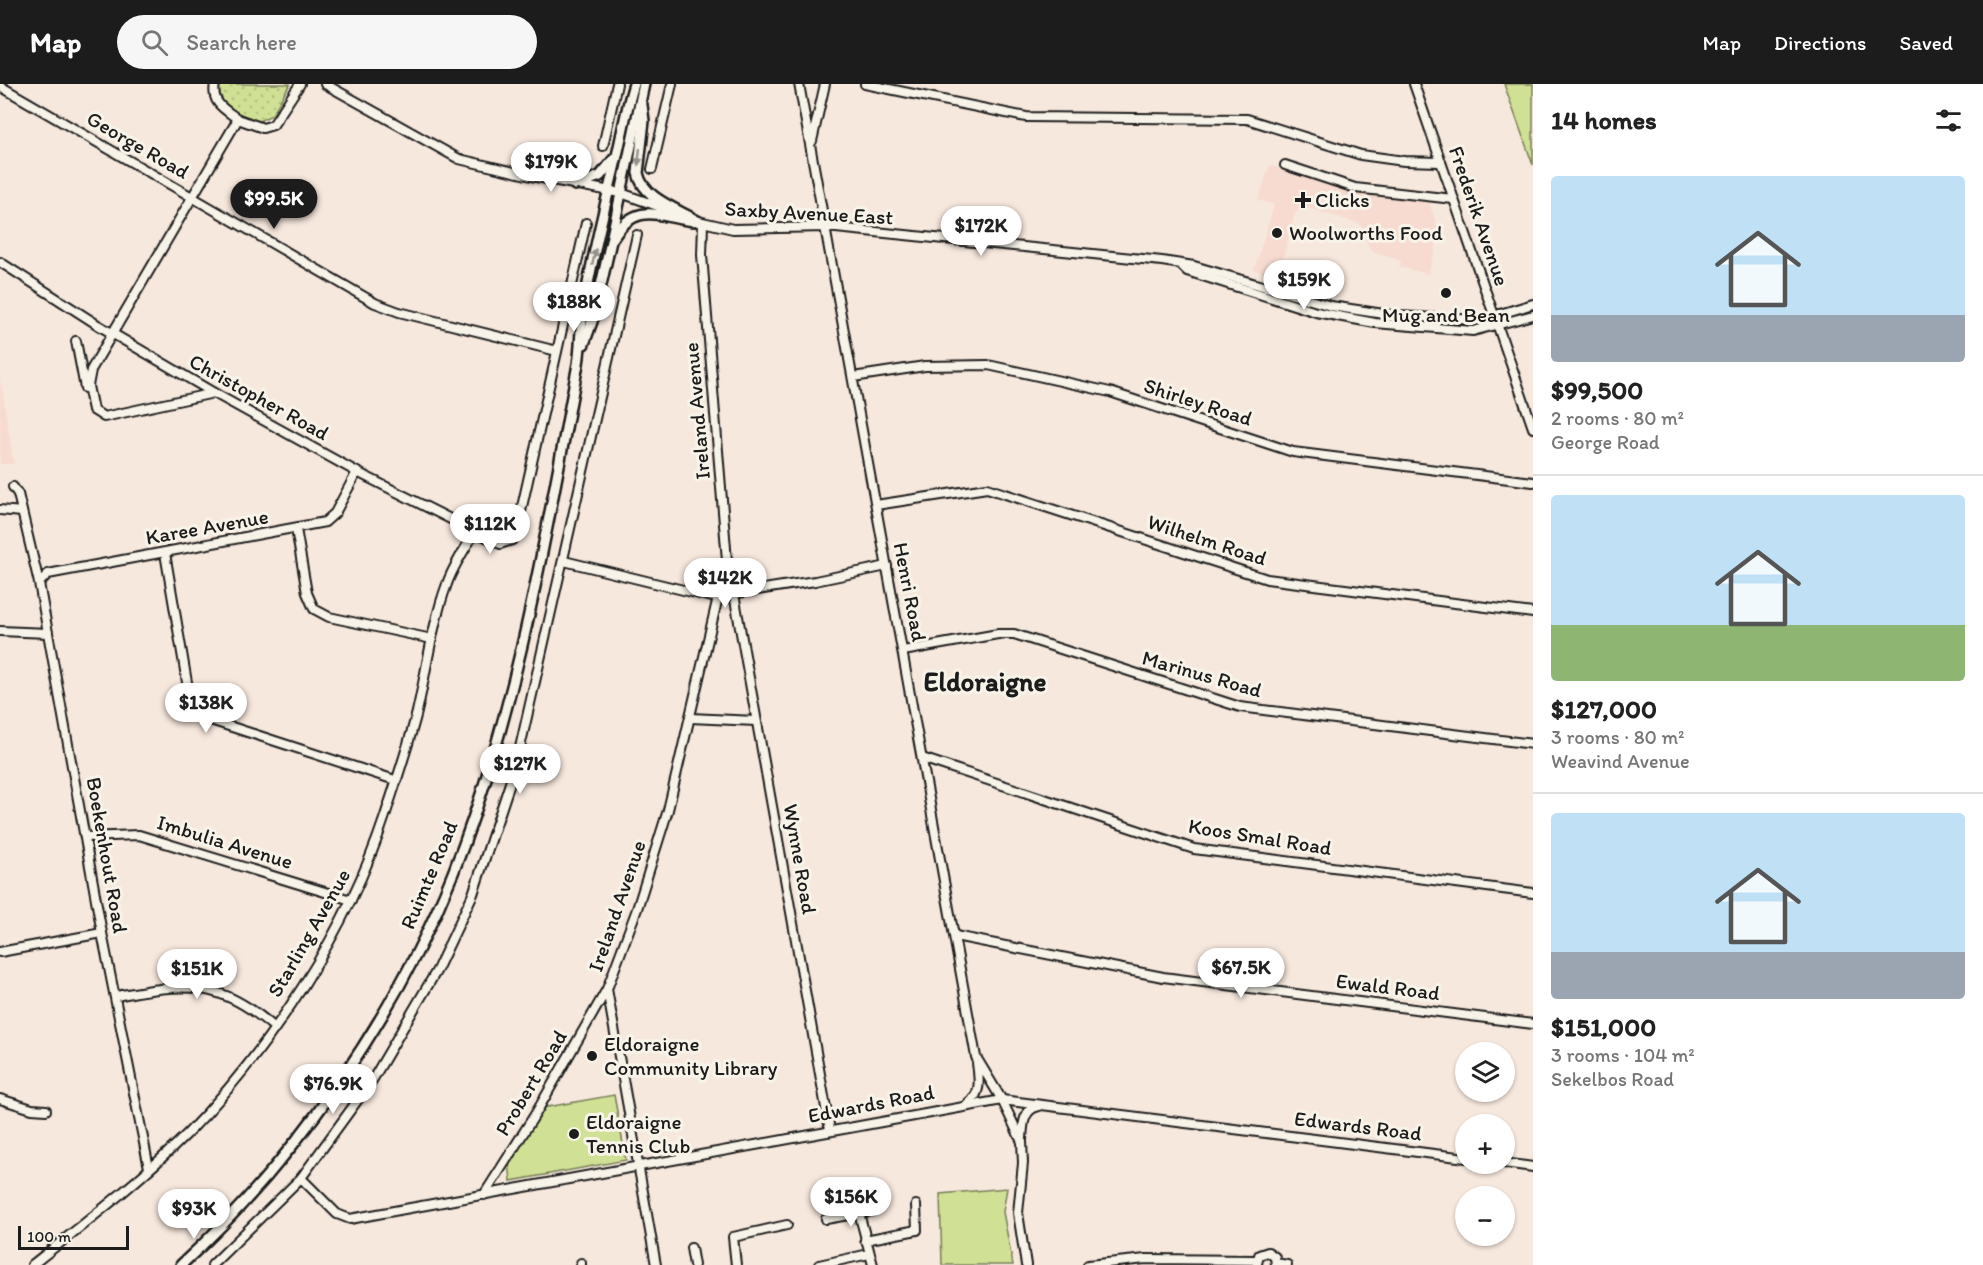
<!DOCTYPE html>
<meta charset="utf-8">
<style>
body{margin:0;font-family:Itim,sans-serif;background:#f6f6f6;color:#222;height:100vh;display:flex;flex-direction:column;font-size:22px;white-space:nowrap}
*{box-sizing:border-box;margin:0}
p{font-size:20px;color:#767676}
.icon{flex:none;width:33px;height:33px;fill:none;stroke:currentColor;stroke-width:2;stroke-linecap:round;stroke-linejoin:round}
.map{position:relative;flex:1;overflow:hidden}
.side{display:flex;flex-direction:column;background:#fff;width:450px}
.side>*{flex:none}
.buttons{position:absolute;left:1455px;top:958px;display:grid;gap:12px}
.buttons a{display:grid;place-items:center;width:60px;height:60px;border-radius:50%;background:#fff;box-shadow:0 2px 4px #0004;font-size:30px}
.scale{position:absolute;left:18px;bottom:15px;width:111px;box-sizing:border-box;padding-left:6px;border:3px solid #1c1c1c;border-top:0;font-size:16px;line-height:21px;white-space:nowrap;color:#1c1c1c;-webkit-text-stroke:4px #f7f3e8;paint-order:stroke}
.price{position:absolute;translate:-50% -51px;padding:0 14px;border-radius:21px;background:#fff;color:#222;font-size:20px;line-height:39px;filter:drop-shadow(0 2px 3px #0008)}
.price::after{content:'';position:absolute;left:50%;top:36px;width:18px;height:14px;margin-left:-9px;background:inherit;clip-path:polygon(0 0,100% 0,50% 100%)}
.price.current{background:#1c1c1c;color:#fff}
ul{padding:0;list-style:none}
li{display:grid;align-content:center;gap:12px;height:318px;padding:0 18px}
li+li{border-top:2px solid #e0e0e0}
li span{display:grid;place-items:center;height:186px;border-radius:6px;color:#555}
li>.icon{margin-inline-start:auto}
span .icon{width:108px;height:108px;fill:#fffc;stroke-width:1}
li b{font-size:26px}
h2{display:flex;justify-content:space-between;align-items:center;height:72px;padding:0 18px;font-size:26px}
header{display:flex;align-items:center;gap:36px;box-sizing:border-box;height:84px;padding:0 30px;background:#1c1c1c;color:#fff}
header strong{font-size:28px}
nav{display:flex;gap:33px;margin-inline-start:auto;font-size:21px}
.search{width:420px;height:54px;background:#f6f6f6;display:flex;align-items:center;gap:15px;box-sizing:border-box;padding:0 21px;border-radius:33px;color:#767676;font-size:22px}
main{display:flex;flex:1;min-height:0}
.map>svg:first-child{display:block}
.built{fill:#f7dbd0}
.grass{fill:#d0e094;stroke:#767e58;stroke-width:1.5}
.park{fill:url(#park-dots);stroke:#767e58;stroke-width:1.5}
.lines{fill:none;stroke-linecap:round;stroke-linejoin:round}
.minor-casing{stroke:#1c1c1c;stroke-width:12}
.major-casing{stroke:#1c1c1c;stroke-width:14}
.minor{stroke:#f7f3e8;stroke-width:8}
.major{stroke:#f7f3e8;stroke-width:9}
.oneway{fill:#94928c}
.poi-dot{fill:#1c1c1c;stroke:#f7f3e8;stroke-width:2}
.labels{text-anchor:middle;stroke-width:6;stroke-linejoin:round;paint-order:stroke}
.street-label{font-size:21px;fill:#1c1c1c;stroke:#f7f3e8}
.poi-label{font-size:21px;fill:#1c1c1c;stroke:#f7f3e8;text-anchor:start}
.district-label{font-size:27px;font-weight:bold;fill:#1c1c1c;stroke:#f7f3e8}
</style>
<header>
<strong>Map</strong>
<div class="search"><svg class="icon" aria-label="search" viewBox="0 0 24 24"><circle cx="10" cy="10" r="6"/><path d="M15 15l6 6"/></svg>Search here</div>
<nav><a>Map</a><a>Directions</a><a>Saved</a></nav>
</header>
<main>
<div class="map">
<svg width="1533" height="1181" viewBox="0 0 1533 1181">
<defs>
<pattern id="park-dots" width="8" height="8" patternUnits="userSpaceOnUse" patternTransform="scale(1.5)"><rect width="8" height="8" fill="#d0e094"/><path d="M2 2h.1M6 6h.1" fill="none" stroke="#b2c07f" stroke-width="1.8" stroke-linecap="round"/></pattern>
</defs>
<rect width="100%" height="100%" fill="#f7e8dd"/>
<filter id="ink" filterUnits="userSpaceOnUse"><feTurbulence type="fractalNoise" baseFrequency=".0167" numOctaves="2"/><feDisplacementMap in="SourceGraphic" scale="12" xChannelSelector="R" yChannelSelector="G"/><feConvolveMatrix kernelMatrix="1 2 1 2 8 2 1 2 1" color-interpolation-filters="sRGB"/></filter>
<g filter="url(#ink)">
<g class="built">
<polygon points="1270,81 1352,107 1428,115 1440,150 1428,190 1399,183 1401,177 1370,166 1360,140 1305,123 1295,129 1278,194 1254,186 1274,121 1258,116"/>
<polygon points="0,293 14,380 0,380"/>
</g>
<g class="grass">
<polygon points="1504,0 1533,0 1533,81"/>
<polygon points="614,1011 626,1076 511,1097 509,1077 542,1024"/>
<polygon points="1007,1104 1003,1128 1013,1181 942,1181 940,1110"/>
</g>
<path class="park" d="M216,0H290L272,31L259,37C240,31 216,24 216,0Z"/>
<g class="lines">
<defs>
<g id="minor">
<polyline points="325,0 459,75 531,92 621,109 669,126"/>
<polyline points="799,0 976,973 1002,1016 1022,1058 1023,1079 1018,1129 1026,1181"/>
<polyline points="865,0 1026,33 1247,35 1361,71 1404,77 1441,78"/>
<polyline points="1414,0 1533,344"/>
<polyline points="0,2 375,219 399,228 557,267"/>
<polyline points="238,35 263,44 273,41 300,0"/>
<polyline points="812,57 825,0"/>
<polyline points="603,62 617,0"/>
<polyline points="1285,81 1355,104 1453,115"/>
<polyline points="652,85 672,0"/>
<polyline points="694,136 733,145 826,143 1162,177 1194,182 1331,222 1397,232 1480,236 1533,220"/>
<polyline points="703,140 702,171 728,489 727,512"/>
<polyline points="0,178 98,241 214,309 357,388 500,460 512,456 517,445 586,139"/>
<polyline points="1181,181 1187,187 1316,228 1375,239 1473,247 1533,231"/>
<polyline points="76,257 85,304"/>
<polyline points="853,293 925,282 988,281 1110,308 1293,368 1533,398"/>
<path d="M214,309L104,333L93,326L88,302L91,286L238,35C224,25 211,19 215,0"/>
<polyline points="13,403 18,410 39,499 102,849 149,1084"/>
<polyline points="876,421 987,404 1267,495 1533,529"/>
<polyline points="0,426 22,428"/>
<polyline points="296,445 307,509 314,525 329,533 432,555"/>
<polyline points="165,469 190,616 198,632 395,696"/>
<polyline points="564,477 712,513 815,497 887,482"/>
<polyline points="39,499 48,490 325,438 335,429 357,388"/>
<polyline points="734,510 830,1046"/>
<polyline points="0,547 48,549"/>
<polyline points="903,567 998,550 1014,550 1240,623 1533,660"/>
<polyline points="690,634 756,637"/>
<polyline points="922,674 1194,765 1533,809"/>
<polyline points="85,753 139,751 351,816"/>
<polyline points="955,852 1163,893 1533,940"/>
<polyline points="0,868 102,849"/>
<path d="M116,912C186,899 218,895 275,944"/>
<polyline points="0,1015 32,1025 46,1026"/>
<path d="M968,1020C982,1009 979,995 977,979"/>
<path d="M1022,1055C1023,1041 1023,1025 1039,1022"/>
<polyline points="1504,1079 1533,1083"/>
<polyline points="301,1094 337,1130 350,1135 1002,1016 1466,1074"/>
<polyline points="484,1111 536,1029 607,905"/>
<polyline points="859,1129 873,1181"/>
<polyline points="826,1135 871,1127"/>
<polyline points="865,1156 917,1146 916,1121"/>
<polyline points="691,1164 694,1181"/>
<polyline points="581,1179 581,1181"/>
<polyline points="1276,1179 1287,1181"/>
<polyline points="1257,1180 1259,1171 1268,1168 1275,1173 1276,1181"/>
<path d="M32,1181C85,1139 140,1097 188,1049C271,964 348,845 385,732C396,698 408,663 417,628C427,585 432,540 447,500C453,482 465,465 475,448"/>
<polyline points="212,1181 301,1094 373,995 437,886 473,810 516,681 637,151"/>
<polyline points="656,1181 607,905 637,825 668,726 718,513"/>
<polyline points="736,1181 733,1153 787,1141"/>
<polyline points="819,1181 869,1170"/>
<polyline points="1088,1181 1146,1175 1257,1176"/>
</g>
<g id="major">
<path d="M642,21L644,37L638,89C643,115 678,125 699,138"/>
<polyline points="575,101 600,92 614,75"/>
<path d="M613,154C636,117 658,132 693,137"/>
<polyline points="584,260 594,232 611,157 644,0"/>
<path d="M181,1181C294,1078 396,932 453,789C517,627 546,450 578,280C581,263 580,245 583,228C591,177 604,126 616,76C622,51 626,25 634,0"/>
</g>
</defs>
<use href="#minor" class="minor-casing"/>
<use href="#major" class="major-casing"/>
<use href="#minor" class="minor"/>
<use href="#major" class="major"/>
</g>
<defs><path id="oneway-solid" d="M-6-.8H1V-3.2L6.5 0L1 3.2V.8H-6Z" transform="scale(1.5)"/></defs>
<g class="oneway">
<use href="#oneway-solid" transform="translate(639 73) rotate(96)"/>
<use href="#oneway-solid" transform="translate(594 173) rotate(-78)"/>
</g>
</g>
<g class="poi-dot">
<path d="M1300 107h6v6h6v6h-6v6h-6v-6h-6v-6h6z"/>
<circle cx="1277" cy="149" r="6"/>
<circle cx="1446" cy="209" r="6"/>
<circle cx="592" cy="972" r="6"/>
<circle cx="574" cy="1050" r="6"/>
</g>
<g class="labels">
<g class="street-label">
<text transform="translate(138 61) rotate(30)" y="7">George Road</text>
<text transform="translate(809 129) rotate(3)" y="7">Saxby Avenue East</text>
<text transform="translate(1479 132) rotate(71)" y="7">Frederik Avenue</text>
<text transform="translate(259 313) rotate(29)" y="7">Christopher Road</text>
<text transform="translate(1198 318) rotate(18)" y="7">Shirley Road</text>
<text transform="translate(697 327) rotate(-95)" y="7">Ireland Avenue</text>
<text transform="translate(207 443) rotate(-10)" y="7">Karee Avenue</text>
<text transform="translate(1207 456) rotate(18)" y="7">Wilhelm Road</text>
<text transform="translate(910 508) rotate(79)" y="7">Henri Road</text>
<text transform="translate(1202 590) rotate(16)" y="7">Marinus Road</text>
<text transform="translate(1260 753) rotate(9)" y="7">Koos Smal Road</text>
<text transform="translate(225 758) rotate(17)" y="7">Imbulia Avenue</text>
<text transform="translate(107 771) rotate(80)" y="7">Boekenhout Road</text>
<text transform="translate(800 775) rotate(80)" y="7">Wynne Road</text>
<text transform="translate(429 791) rotate(-67)" y="7">Ruimte Road</text>
<text transform="translate(617 822) rotate(-71)" y="7">Ireland Avenue</text>
<text transform="translate(309 849) rotate(-60)" y="7">Starling Avenue</text>
<text transform="translate(1388 903) rotate(7)" y="7">Ewald Road</text>
<text transform="translate(531 999) rotate(-59)" y="7">Probert Road</text>
<text transform="translate(871 1020) rotate(-11)" y="7">Edwards Road</text>
<text transform="translate(1358 1042) rotate(7)" y="7">Edwards Road</text>
</g>
<g class="poi-label">
<text x="1315" y="123">Clicks</text>
<text x="1289" y="156">Woolworths Food</text>
<text x="1446" y="238" text-anchor="middle">Mug and Bean</text>
<text x="604" y="967">Eldoraigne<tspan x="604" dy="24">Community Library</tspan></text>
<text x="586" y="1045">Eldoraigne<tspan x="586" dy="24">Tennis Club</tspan></text>
</g>
<g class="district-label">
<text x="985" y="607">Eldoraigne</text>
</g>
</g>
</svg>
<div class="buttons">
<a><svg class="icon" aria-label="layers" viewBox="0 0 24 24"><path d="M12 4l9 5-9 5-9-5zM3 14l9 5 9-5"/></svg></a>
<a>+</a>
<a>−</a>
</div>
<div class="scale">100 m</div>
<b class="price" style="left:551px;top:109px">$179K</b>
<b class="price current" style="left:274px;top:146px">$99.5K</b>
<b class="price" style="left:981px;top:173px">$172K</b>
<b class="price" style="left:1304px;top:227px">$159K</b>
<b class="price" style="left:574px;top:249px">$188K</b>
<b class="price" style="left:490px;top:471px">$112K</b>
<b class="price" style="left:725px;top:525px">$142K</b>
<b class="price" style="left:206px;top:650px">$138K</b>
<b class="price" style="left:520px;top:711px">$127K</b>
<b class="price" style="left:1241px;top:915px">$67.5K</b>
<b class="price" style="left:197px;top:916px">$151K</b>
<b class="price" style="left:333px;top:1031px">$76.9K</b>
<b class="price" style="left:851px;top:1144px">$156K</b>
<b class="price" style="left:194px;top:1156px">$93K</b>
</div>
<section class="side">
<h2>14 homes<svg class="icon" aria-label="filters" viewBox="0 0 24 24"><path d="M4 7h16M4 17h16"/><circle cx="9" cy="7" r="2"/><circle cx="15" cy="17" r="2"/></svg></h2>
<ul>
<li><span style="background:linear-gradient(#bfe0f5 75%,#9aa5b1 0)"><svg class="icon" aria-label="home" viewBox="0 0 24 24"><path d="M3 11l9-7 9 7M6 9v11h12V9"/></svg></span><div><b>$99,500</b><p>2 rooms · 80 m²</p><p>George Road</p></div></li>
<li><span style="background:linear-gradient(#bfe0f5 70%,#8fb573 0)"><svg class="icon" aria-label="home" viewBox="0 0 24 24"><path d="M3 11l9-7 9 7M6 9v11h12V9"/></svg></span><div><b>$127,000</b><p>3 rooms · 80 m²</p><p>Weavind Avenue</p></div></li>
<li><span style="background:linear-gradient(#bfe0f5 75%,#9aa5b1 0)"><svg class="icon" aria-label="home" viewBox="0 0 24 24"><path d="M3 11l9-7 9 7M6 9v11h12V9"/></svg></span><div><b>$151,000</b><p>3 rooms · 104 m²</p><p>Sekelbos Road</p></div></li>
</ul>
</section>
</main>
